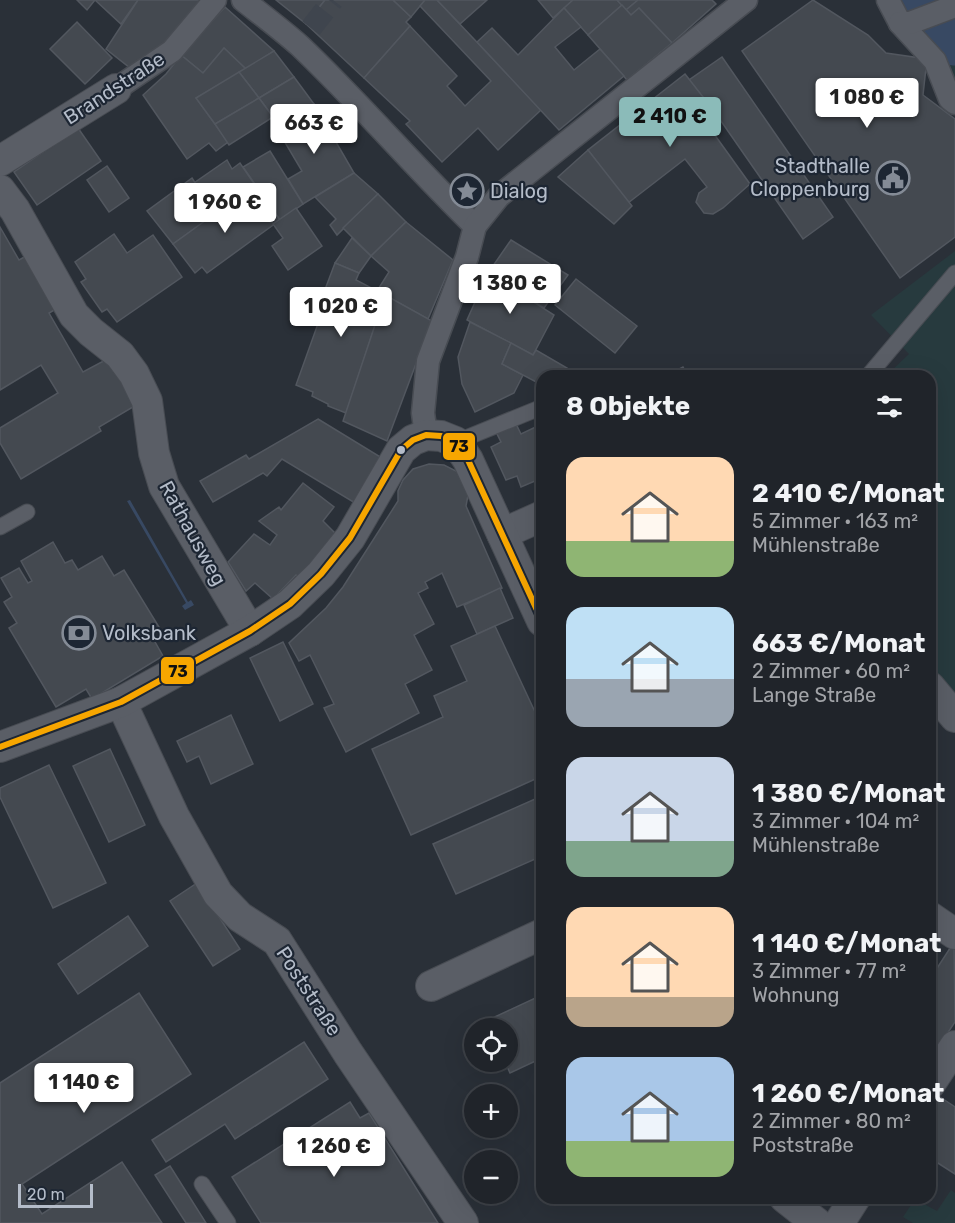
<!DOCTYPE html>
<html lang="de">
<meta charset="utf-8">
<style>
body{margin:0;font-family:Rubik,sans-serif;background:#282c32;color:#f1f3f6;height:100vh;display:flex;flex-direction:column;font-size:22px;white-space:nowrap}
*{box-sizing:border-box;margin:0}
p{font-size:20px;color:#a2a4a8}
.icon{flex:none;width:33px;height:33px;fill:none;stroke:currentColor;stroke-width:2;stroke-linecap:round;stroke-linejoin:round}
.map{position:relative;flex:1;overflow:hidden}
.side{position:absolute;left:536px;top:370px;width:400px;height:834px;display:flex;flex-direction:column;background:#20242a;border-radius:18px;box-shadow:0 6px 24px #0002,0 0 0 2px #3d4147}
.side>*{flex:none}
.fabs{position:absolute;left:464px;top:1018px;display:grid;gap:12px}
.fabs a{display:grid;place-items:center;width:54px;height:54px;border-radius:50%;background:#20242a;box-shadow:0 6px 24px #0002,0 0 0 2px #3d4147;font-size:30px}
.scale{position:absolute;left:18px;bottom:15px;width:75px;box-sizing:border-box;padding-left:6px;border:3px solid #b4bcc9;border-top:0;font-size:16px;line-height:21px;white-space:nowrap;color:#b4bcc9;-webkit-text-stroke:4px #1d2633;paint-order:stroke}
.price{position:absolute;translate:-50% -51px;padding:0 14px;border-radius:6px;background:#fff;color:#222;font-size:20px;line-height:39px;filter:drop-shadow(0 2px 3px #0008)}
.price::after{content:'';position:absolute;left:50%;top:36px;width:18px;height:14px;margin-left:-9px;background:inherit;clip-path:polygon(0 0,100% 0,50% 100%)}
.price.selected{background:#8bbbb9;color:#111}
ul{padding:0;list-style:none}
li{display:flex;align-items:center;gap:18px;height:150px;padding:0 30px}
li span{display:grid;place-items:center;flex:none;width:168px;height:120px;border-radius:18px;color:#555}
li>.icon{margin-inline-start:auto}
span .icon{width:72px;height:72px;fill:#fffc;stroke-width:1}
li b{font-size:26px}
h2{display:flex;justify-content:space-between;align-items:center;height:72px;padding:0 30px;font-size:26px}
.map>svg:first-child{display:block}
.green{fill:#273a3e}
.water{fill:#384963}
.lines{fill:none;stroke-linecap:round;stroke-linejoin:round}
.river{stroke:#384963;stroke-width:45}
.building{fill:#444950;stroke:#52575f;stroke-width:1.5}
.pedestrian-tunnel{stroke:#3f454e;stroke-width:22;stroke-dasharray:22 11;stroke-linecap:butt}
.service-casing{stroke:#484c53;stroke-width:17}
.pedestrian-casing{stroke:#484c53;stroke-width:25}
.minor-casing{stroke:#484c53;stroke-width:32}
.service{stroke:#5a5e66;stroke-width:15}
.pedestrian{stroke:#5a5e66;stroke-width:22}
.minor{stroke:#5a5e66;stroke-width:30}
.bus-1-casing{stroke:#1d2633;stroke-width:10}
.bus-1{stroke:#f7a600;stroke-width:6}
.bus-dot{fill:#b4bcc9;stroke:#1d2633;stroke-width:2}
.labels{text-anchor:middle;stroke-width:4.5;stroke-linejoin:round;paint-order:stroke}
.street-label{font-size:20px;fill:#b4bcc9;stroke:#1d2633}
.poi-label{font-size:20px;fill:#b4bcc9;stroke:#1d2633;text-anchor:start}
.line-badge{stroke:#1d2633;stroke-width:2}
.pale-badge-label{font-size:16px;text-anchor:middle;font-weight:bold;fill:#111}
</style>
<div class="map">
<svg width="955" height="1223" viewBox="0 0 955 1223">
<rect width="100%" height="100%" fill="#2a3038"/>
<g class="green">
<polygon points="953,24 955,26 955,79 926,44"/>
<polygon points="955,251 955,700 930,669 930,376 886,376 909,354 871,315"/>
<polygon points="951,1190 955,1193 955,1223 913,1223 903,1217 915,1199 937,1211"/>
</g>
<polygon class="water" points="130,500 188,602 191,600 194,605 185,610 182,606 186,603 127,501"/>
<g class="lines">
<polyline class="river" points="919,0 955,43"/>
</g>
<g class="building">
<polygon points="77,0 138,0 121,24 95,0 87,10"/>
<polygon points="138,0 207,0 168,47 134,71 106,49"/>
<polygon points="276,0 325,0 306,24"/>
<polygon points="325,0 393,0 411,17 406,22 410,26 364,78 306,24"/>
<polygon points="393,0 425,0 411,17"/>
<polygon points="425,0 437,0 541,110 498,150 478,128 442,162 406,124 410,121 364,78 410,26 457,76 447,86 465,106 491,81 420,6"/>
<polygon points="437,0 487,0 460,24"/>
<polygon points="538,0 573,0 553,18"/>
<polygon points="573,0 617,0 622,5 588,35 564,8"/>
<polygon points="617,0 638,0 626,10"/>
<polygon points="638,0 712,0 716,4 672,43 639,8 631,15 626,10"/>
<polygon points="813,0 868,35 886,53 927,59 923,95 955,119 955,237 900,278 742,51"/>
<polygon points="622,5 631,15 639,8 672,43 627,80 588,35"/>
<polygon points="225,7 274,51 246,69 224,48 203,73 181,55"/>
<polygon points="564,8 581,27 555,47 574,70 600,49 624,76 559,130 477,42 492,28 518,55"/>
<polygon points="77,22 112,58 85,84 50,49"/>
<polygon points="224,48 246,69 196,98 228,142 216,151 209,143 187,159 143,95 166,74 181,55 203,73"/>
<polygon points="274,51 294,77 259,98 239,72"/>
<polygon points="722,57 833,217 803,239 714,111 689,80"/>
<polygon points="239,72 259,98 215,124 196,98"/>
<polygon points="685,74 714,111 704,120 750,184 723,208 713,214 704,213 696,202 699,193 707,187 685,159 628,203 588,150"/>
<polygon points="294,77 314,104 280,126 259,98"/>
<polygon points="259,98 273,117 229,145 215,124"/>
<polygon points="314,104 354,173 303,204 288,179 302,171 277,129"/>
<polygon points="78,128 101,161 37,205 14,172"/>
<polygon points="588,150 632,206 614,224 558,177"/>
<polygon points="270,151 303,204 280,220 243,167"/>
<polygon points="227,160 232,169 240,163 255,185 215,214 194,183"/>
<polygon points="107,166 129,198 109,212 87,180"/>
<polygon points="354,173 378,194 337,235 330,225 336,219 315,197"/>
<polygon points="192,178 215,214 173,244 147,211"/>
<polygon points="245,192 257,210 268,203 280,220 207,273 202,267 195,273 173,244"/>
<polygon points="378,194 406,222 371,256 343,228"/>
<polygon points="296,208 322,246 288,270 272,246 283,238 273,224"/>
<polygon points="406,222 453,260 428,319 377,291 389,272 371,256"/>
<polygon points="0,227 19,260 28,255 58,308 49,313 83,372 111,357 138,404 99,427 101,431 21,479 0,443 0,428 58,393 41,365 0,390"/>
<polygon points="114,234 127,253 153,235 182,277 117,322 107,309 102,312 81,282 86,279 75,262"/>
<polygon points="352,238 371,256 359,273 335,263"/>
<polygon points="511,240 568,275 544,308 488,273"/>
<polygon points="335,263 359,273 356,280 385,295 346,413 328,406 328,404 312,396 313,392 296,385 320,318 315,316"/>
<polygon points="488,273 554,315 533,355 467,320"/>
<polygon points="576,279 637,326 615,353 555,305"/>
<polygon points="385,295 432,321 387,441 343,421"/>
<polygon points="470,322 511,343 502,364 523,375 514,393 475,412 462,384 458,357"/>
<polygon points="511,343 533,355 536,350 567,368 562,376 542,376 542,385 502,364"/>
<polygon points="683,367 688,376 666,376"/>
<polygon points="318,419 382,458 355,503 282,459 267,476 263,473 213,502 200,481 246,455 249,459"/>
<polygon points="510,424 517,426 521,434 542,424 542,478 521,487 517,476 506,480 491,447 501,442 497,434 500,428"/>
<polygon points="429,464 444,465 458,472 469,490 466,506 502,588 457,607 442,573 425,582 428,588 418,593 434,624 414,635 432,670 405,684 419,713 346,752 324,708 334,704 310,655 299,661 289,643 326,608 343,587 398,501 398,491 403,480 413,469"/>
<polygon points="303,483 334,507 323,521 338,536 302,580 296,575 273,599 255,583 246,591 228,562 254,534 270,545 277,535 259,521 279,507 281,510"/>
<polygon points="53,542 65,563 72,560 78,570 102,556 114,576 124,570 159,627 150,633 163,656 92,699 86,689 56,707 9,628 17,623 4,602 12,597 1,578 19,568 28,583 32,581 21,561"/>
<polygon points="500,588 513,618 477,634 464,605"/>
<polygon points="495,626 542,727 542,776 411,835 372,749 443,717 434,696 467,681 451,646"/>
<polygon points="283,642 313,704 280,721 250,658"/>
<polygon points="231,715 253,764 211,784 199,756 187,762 177,741"/>
<polygon points="110,749 145,825 109,842 73,766"/>
<polygon points="49,765 106,883 53,908 0,797 0,788"/>
<polygon points="542,796 542,856 456,894 433,844"/>
<polygon points="197,883 240,949 213,966 170,901"/>
<polygon points="128,916 148,946 78,994 58,964"/>
<polygon points="954,942 955,1022 931,1058 930,979"/>
<polygon points="139,993 191,1074 22,1184 42,1214 122,1162 162,1223 0,1223 0,1083"/>
<polygon points="542,995 542,1058 510,1073 505,1062 507,1062 507,1029 489,1029 486,1021"/>
<polygon points="304,1042 328,1079 235,1139 225,1124 166,1162 152,1140"/>
<polygon points="940,1097 955,1107 955,1174 930,1158 930,1113"/>
<polygon points="350,1102 360,1118 369,1113 438,1223 261,1223 232,1177"/>
<polygon points="170,1166 206,1223 186,1223 155,1175"/>
</g>
<g class="lines">
<polyline class="pedestrian-tunnel" points="311,28 333,0"/>
<defs>
<g id="service">
<polyline points="868,376 955,273"/>
<polyline points="456,442 542,407"/>
<polyline points="0,527 27,512"/>
<polyline points="202,1184 228,1223"/>
</g>
<g id="pedestrian">
<path d="M243,0C262,15 282,30 300,46C361,104 415,168 475,226"/>
<polyline points="888,0 900,23 935,61 950,99 955,103"/>
<polyline points="900,23 910,23 955,6"/>
<polyline points="116,89 172,51 215,0"/>
<polyline points="426,435 423,413 428,361 467,257 475,226 499,196 746,0"/>
</g>
<g id="minor">
<polyline points="0,161 116,89"/>
<polyline points="0,190 15,210 74,315 91,332 120,355 134,374 147,401 154,453 164,486 250,631"/>
<polyline points="502,534 542,516"/>
<polyline points="930,687 955,717"/>
<polyline points="121,702 174,816 218,894 240,917 277,941 348,1053 463,1223"/>
<polyline points="0,747 121,702 250,631 290,604 321,574 350,538 401,450 413,440 426,435 441,436 456,442 468,460 542,621"/>
<polyline points="930,917 955,934"/>
<polyline points="431,986 542,934"/>
<polyline points="930,1084 955,1046"/>
<polyline points="785,1198 817,1223"/>
<polyline points="839,1223 855,1198"/>
</g>
</defs>
<use href="#service" class="service-casing"/>
<use href="#pedestrian" class="pedestrian-casing"/>
<use href="#minor" class="minor-casing"/>
<use href="#service" class="service"/>
<use href="#pedestrian" class="pedestrian"/>
<use href="#minor" class="minor"/>
<defs>
<polyline id="bus-1" points="0,747 121,702 250,631 290,604 321,574 350,538 401,450 413,440 426,435 441,436 456,442 468,460 542,621"/>
</defs>
<use href="#bus-1" class="bus-1-casing"/>
<use href="#bus-1" class="bus-1"/>
</g>
<defs>
<symbol id="civic-ring" viewBox="-11 -11 22 22"><circle r="9.5" fill="#1d2633" stroke="#848b96" stroke-width="1.5"/><path d="M-.6-6.5H3V-4.5H.6V-3L4-1V1h2V6H-6V1h2V-1L-.6-3ZM-1.2 2.5V6h2.4V2.5Z" fill="#848b96"/></symbol>
<symbol id="sight-ring" viewBox="-11 -11 22 22"><circle r="9.5" fill="#1d2633" stroke="#848b96" stroke-width="1.5"/><path d="M0-6L1.8-2.2L6-1.7L2.9 1.2L3.7 5.4L0 3.3L-3.7 5.4L-2.9 1.2L-6-1.7L-1.8-2.2Z" fill="#848b96"/></symbol>
<symbol id="bank-ring" viewBox="-11 -11 22 22"><circle r="9.5" fill="#1d2633" stroke="#848b96" stroke-width="1.5"/><path d="M-6-4H6V4H-6ZM0-2.3a2.3 2.3 0 1 0 0 4.6a2.3 2.3 0 1 0 0-4.6Z" fill="#848b96"/></symbol>
</defs>
<g fill-rule="evenodd">
<use href="#civic-ring" x="874" y="159" width="38" height="38"/>
<use href="#sight-ring" x="448" y="172" width="38" height="38"/>
<use href="#bank-ring" x="60" y="614" width="38" height="38"/>
</g>
<circle class="bus-dot" cx="401" cy="450" r="5"/>
<g class="labels">
<g class="street-label">
<text transform="translate(114 88) rotate(-33)" y="7">Brandstraße</text>
<text transform="translate(193 533) rotate(61)" y="7">Rathausweg</text>
<text transform="translate(309 991) rotate(57)" y="7">Poststraße</text>
</g>
<g class="poi-label">
<text x="870" y="173" text-anchor="end">Stadthalle<tspan x="870" dy="23">Cloppenburg</tspan></text>
<text x="490" y="198">Dialog</text>
<text x="102" y="640">Volksbank</text>
</g>
</g>
<g class="line-badge">
<rect x="442" y="432" width="34" height="29" rx="6" fill="#f7a600"/>
<rect x="160" y="656" width="35" height="29" rx="6" fill="#f7a600"/>
</g>
<g class="pale-badge-label">
<text x="459" y="452">73</text>
<text x="178" y="677">73</text>
</g>
</svg>
<div class="fabs">
<a><svg class="icon" aria-label="locate" viewBox="0 0 24 24"><circle cx="12" cy="12" r="6"/><path d="M12 2v4M12 18v4M2 12h4M18 12h4"/></svg></a>
<a>+</a>
<a>−</a>
</div>
<div class="scale">20 m</div>
<b class="price" style="left:867px;top:129px">1 080 €</b>
<b class="price selected" style="left:670px;top:148px">2 410 €</b>
<b class="price" style="left:314px;top:155px">663 €</b>
<b class="price" style="left:225px;top:234px">1 960 €</b>
<b class="price" style="left:510px;top:315px">1 380 €</b>
<b class="price" style="left:341px;top:338px">1 020 €</b>
<b class="price" style="left:84px;top:1114px">1 140 €</b>
<b class="price" style="left:334px;top:1178px">1 260 €</b>
<section class="side">
<h2>8 Objekte<svg class="icon" aria-label="filters" viewBox="0 0 24 24"><path d="M4 7h16M4 17h16"/><circle cx="9" cy="7" r="2"/><circle cx="15" cy="17" r="2"/></svg></h2>
<ul>
<li><span style="background:linear-gradient(#ffd9b3 70%,#8fb573 0)"><svg class="icon" aria-label="home" viewBox="0 0 24 24"><path d="M3 11l9-7 9 7M6 9v11h12V9"/></svg></span><div><b>2 410 €/Monat</b><p>5 Zimmer · 163 m²</p><p>Mühlenstraße</p></div></li>
<li><span style="background:linear-gradient(#bfe0f5 60%,#9aa5b1 0)"><svg class="icon" aria-label="home" viewBox="0 0 24 24"><path d="M3 11l9-7 9 7M6 9v11h12V9"/></svg></span><div><b>663 €/Monat</b><p>2 Zimmer · 60 m²</p><p>Lange Straße</p></div></li>
<li><span style="background:linear-gradient(#c9d6e8 70%,#7fa58c 0)"><svg class="icon" aria-label="home" viewBox="0 0 24 24"><path d="M3 11l9-7 9 7M6 9v11h12V9"/></svg></span><div><b>1 380 €/Monat</b><p>3 Zimmer · 104 m²</p><p>Mühlenstraße</p></div></li>
<li><span style="background:linear-gradient(#ffd9b3 75%,#b9a48a 0)"><svg class="icon" aria-label="home" viewBox="0 0 24 24"><path d="M3 11l9-7 9 7M6 9v11h12V9"/></svg></span><div><b>1 140 €/Monat</b><p>3 Zimmer · 77 m²</p><p>Wohnung</p></div></li>
<li><span style="background:linear-gradient(#a9c7e8 70%,#8fb573 0)"><svg class="icon" aria-label="home" viewBox="0 0 24 24"><path d="M3 11l9-7 9 7M6 9v11h12V9"/></svg></span><div><b>1 260 €/Monat</b><p>2 Zimmer · 80 m²</p><p>Poststraße</p></div></li>
</ul>
</section>
</div>
